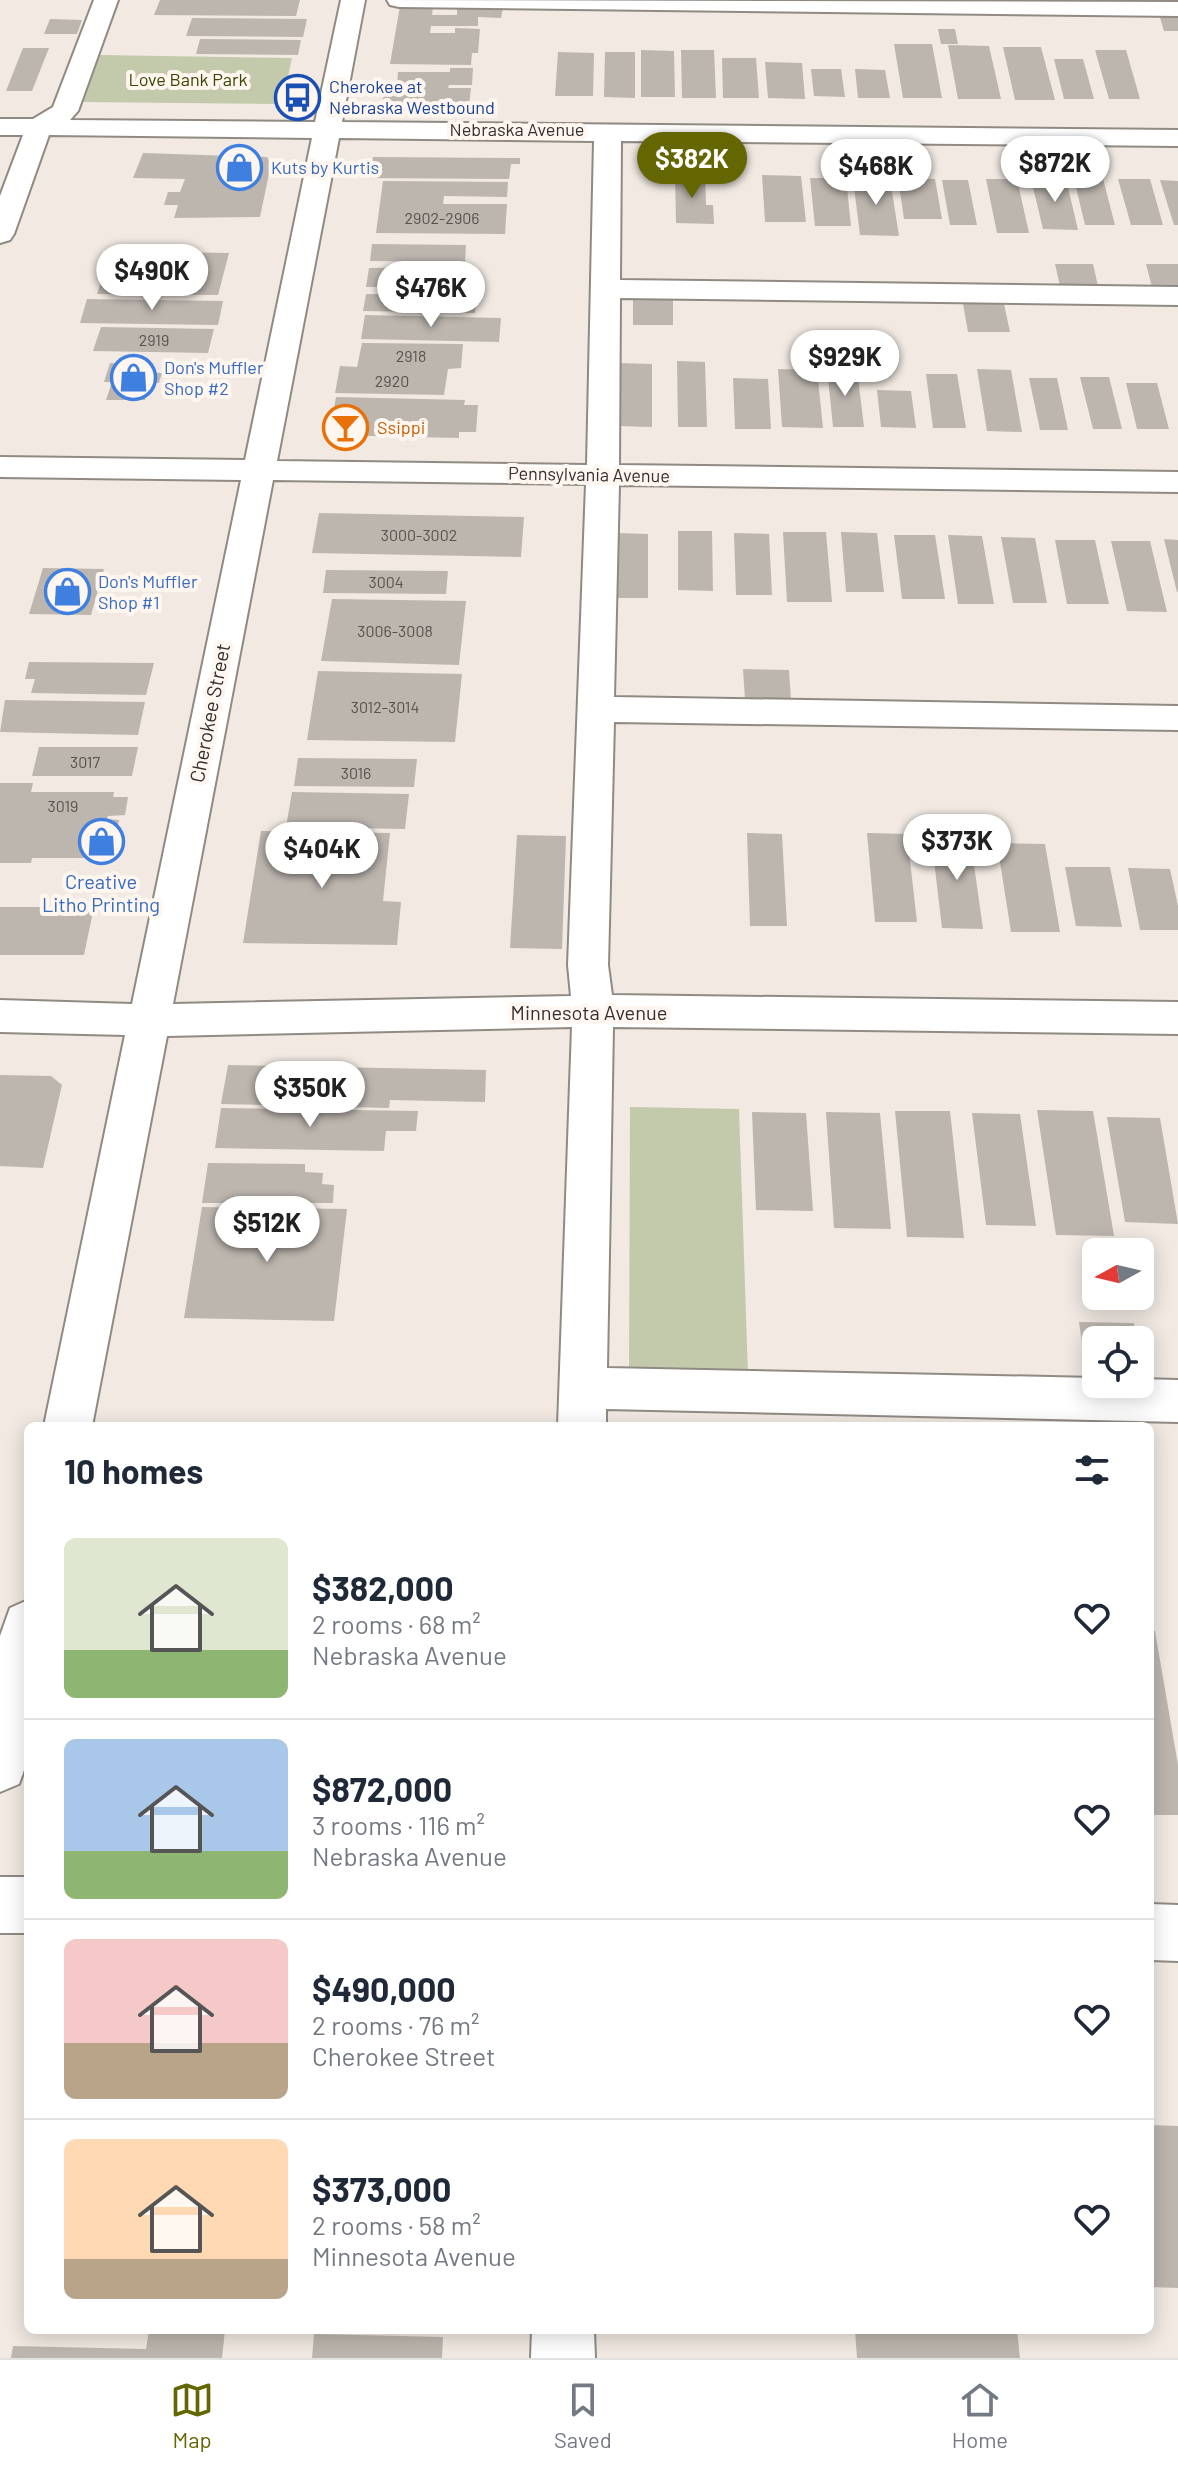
<!DOCTYPE html>
<meta charset="utf-8">
<style>
body{margin:0;font-family:Barlow,sans-serif;background:#f6f6f7;color:#1f2937;height:100vh;display:flex;flex-direction:column;font-size:30px;white-space:nowrap}
*{box-sizing:border-box;margin:0}
p{font-size:26px;color:#747a83}
.icon{flex:none;width:44px;height:44px;fill:none;stroke:currentColor;stroke-width:2;stroke-linecap:round;stroke-linejoin:round}
.map{position:relative;flex:1;overflow:hidden}
.sheet{position:absolute;left:24px;top:1422px;width:1130px;height:912px;display:flex;flex-direction:column;background:#fff;border-radius:12px;box-shadow:0 4px 20px #0003}
.sheet>*{flex:none}
.needle{width:52px;rotate:262deg}
.controls{position:absolute;left:1082px;top:1238px;display:grid;gap:16px}
.controls a{display:grid;place-items:center;width:72px;height:72px;border-radius:12px;background:#fff;box-shadow:0 4px 20px #0003;font-size:40px}
.price{position:absolute;translate:-50% -68px;padding:0 18px;border-radius:28px;background:#fff;color:#222;font-size:26px;line-height:52px;filter:drop-shadow(0 2px 4px #0008)}
.price::after{content:'';position:absolute;left:50%;top:48px;width:24px;height:18px;margin-left:-12px;background:inherit;clip-path:polygon(0 0,100% 0,50% 100%)}
.price.active{background:#646602;color:#fff}
ul{padding:0;list-style:none}
li{display:flex;align-items:center;gap:24px;height:200px;padding:0 40px}
li+li{border-top:2px solid #e0e1e3}
li span{display:grid;place-items:center;flex:none;width:224px;height:160px;border-radius:12px;color:#555}
li>.icon{margin-inline-start:auto}
span .icon{width:96px;height:96px;fill:#fffc;stroke-width:1}
li b{font-size:34px}
h2{display:flex;justify-content:space-between;align-items:center;height:96px;padding:0 40px;font-size:34px}
.tabs{display:flex;justify-content:space-around;align-items:center;height:112px;border-top:2px solid #e0e1e3;background:#fff;font-size:22px;color:#747a83}
.tabs a{display:grid;justify-items:center;gap:4px}
.tabs .active{color:#646602}
.map>svg:first-child{display:block}
.green{fill:#c2caab}
.building{fill:#bdb6af}
.lines{fill:none;stroke-linecap:round;stroke-linejoin:round}
.minor-casing{stroke:#908a83;stroke-width:4}
.minor{fill:#fff;fill-rule:evenodd}
.labels{text-anchor:middle;stroke-width:8;stroke-linejoin:round;paint-order:stroke}
.number-label{font-size:16px;fill:#56524e}
.far-park-label{font-size:18px;fill:#394501;stroke:#fef6ef}
.far-transit-label{font-size:18px;fill:#164399;stroke:#fef6ef;text-anchor:start}
.far-street-label{font-size:18px;fill:#33312e;stroke:#fef6ef}
.far-shop-label{font-size:18px;fill:#366cbe;stroke:#fef6ef;text-anchor:start}
.far-food-label{font-size:18px;fill:#c56008;stroke:#fef6ef;text-anchor:start}
.street-label{font-size:20px;fill:#33312e;stroke:#fef6ef}
.shop-label{font-size:20px;fill:#366cbe;stroke:#fef6ef}
</style>
<div class="map">
<svg width="1178" height="2358" viewBox="0 0 1178 2358">
<rect width="100%" height="100%" fill="#f1e9e2"/>
<g class="green">
<polygon points="100,55 292,58 282,104 83,102"/>
<polygon points="630,1107 739,1109 748,1375 629,1373"/>
</g>
<g class="building">
<polygon points="160,0 300,0 296,16 154,15"/>
<polygon points="400,6 433,7 432,15 457,15 457,7 503,7 501,18 478,17 478,26 431,26 430,33 455,33 455,28 480,29 478,53 472,53 471,65 390,64"/>
<polygon points="1159,14 1178,15 1178,31 1164,31"/>
<polygon points="192,18 307,19 303,37 186,36"/>
<polygon points="50,19 82,20 77,34 44,34"/>
<polygon points="938,29 955,29 958,44 941,44"/>
<polygon points="200,39 301,40 298,55 196,54"/>
<polygon points="894,44 932,44 942,98 903,98"/>
<polygon points="948,45 989,46 1001,99 958,99"/>
<polygon points="1003,47 1041,47 1055,100 1015,100"/>
<polygon points="23,48 49,48 32,91 6,91"/>
<polygon points="641,50 674,51 675,97 641,97"/>
<polygon points="681,50 714,50 716,98 682,98"/>
<polygon points="1095,50 1126,50 1140,99 1109,99"/>
<polygon points="558,52 594,53 593,96 555,96"/>
<polygon points="605,52 635,52 635,98 604,97"/>
<polygon points="722,58 756,58 759,98 723,98"/>
<polygon points="1054,59 1083,59 1094,99 1064,99"/>
<polygon points="765,62 802,63 805,99 768,98"/>
<polygon points="450,68 473,68 472,85 449,85 448,88 471,88 469,106 382,105 385,85 397,85 398,72 450,72"/>
<polygon points="811,69 841,69 845,97 814,96"/>
<polygon points="855,69 885,70 890,98 858,98"/>
<polygon points="143,153 267,157 271,164 260,217 174,218 178,205 164,205 168,192 180,192 185,179 133,178"/>
<polygon points="373,157 520,158 520,164 511,164 509,179 370,178"/>
<polygon points="675,174 705,174 706,205 713,205 714,224 676,223"/>
<polygon points="762,175 801,176 806,222 765,222"/>
<polygon points="810,178 846,178 851,226 815,226"/>
<polygon points="898,178 935,179 942,219 904,219"/>
<polygon points="853,179 890,179 899,236 860,235"/>
<polygon points="986,179 1017,179 1029,233 997,233"/>
<polygon points="1031,179 1066,179 1078,230 1043,229"/>
<polygon points="1074,179 1103,179 1115,225 1085,225"/>
<polygon points="1118,179 1150,179 1163,225 1131,225"/>
<polygon points="942,180 968,180 977,225 950,225"/>
<polygon points="1160,180 1178,181 1178,225 1174,225"/>
<polygon points="383,181 508,182 507,197 444,196 443,204 507,204 505,234 376,233"/>
<polygon points="372,244 466,245 465,262 370,261"/>
<polygon points="111,251 229,253 218,295 97,294"/>
<polygon points="1055,264 1093,264 1098,286 1060,286"/>
<polygon points="1146,264 1178,264 1178,287 1152,287"/>
<polygon points="430,267 464,267 462,287 366,287 369,268"/>
<polygon points="426,290 461,290 461,294 482,294 482,301 476,301 475,313 363,311 366,294 425,295"/>
<polygon points="633,297 673,298 673,325 633,325"/>
<polygon points="87,299 223,301 218,325 80,323"/>
<polygon points="963,304 1004,304 1010,332 968,332"/>
<polygon points="365,315 501,318 499,342 361,339"/>
<polygon points="101,327 214,329 208,353 93,351"/>
<polygon points="362,343 463,344 461,368 448,369 444,395 335,393 340,366 357,367"/>
<polygon points="677,361 705,362 707,427 678,427"/>
<polygon points="110,363 144,364 142,372 162,373 159,383 149,383 145,400 106,400 112,382 104,382"/>
<polygon points="618,363 652,364 652,427 617,426"/>
<polygon points="827,368 857,369 864,427 833,427"/>
<polygon points="778,369 817,370 823,428 782,427"/>
<polygon points="977,369 1011,370 1022,432 987,431"/>
<polygon points="926,374 957,374 966,428 933,428"/>
<polygon points="1080,377 1109,377 1122,429 1093,429"/>
<polygon points="733,378 768,379 771,429 735,429"/>
<polygon points="1029,378 1057,378 1068,430 1040,430"/>
<polygon points="1126,383 1157,383 1169,429 1137,429"/>
<polygon points="877,390 911,391 916,428 881,427"/>
<polygon points="336,397 465,400 464,405 478,405 476,432 459,432 459,438 329,435"/>
<polygon points="319,513 524,517 521,557 312,553"/>
<polygon points="678,531 712,531 713,591 678,590"/>
<polygon points="783,532 826,532 832,602 787,602"/>
<polygon points="841,532 877,533 884,592 846,592"/>
<polygon points="616,533 648,534 648,598 615,598"/>
<polygon points="734,533 769,534 772,595 736,595"/>
<polygon points="894,535 935,535 945,599 902,599"/>
<polygon points="948,535 982,536 994,604 958,604"/>
<polygon points="1001,537 1035,538 1047,603 1013,603"/>
<polygon points="1164,539 1178,540 1178,592 1177,592"/>
<polygon points="1055,540 1095,540 1109,604 1067,604"/>
<polygon points="1111,541 1150,541 1167,612 1127,611"/>
<polygon points="43,568 104,569 91,615 29,614"/>
<polygon points="326,570 448,571 446,594 323,593"/>
<polygon points="332,599 466,601 459,665 321,661"/>
<polygon points="29,662 154,663 146,695 31,693 35,679 25,679"/>
<polygon points="743,669 789,670 791,701 745,700"/>
<polygon points="318,671 462,674 455,742 307,740"/>
<polygon points="5,700 145,702 138,735 0,732"/>
<polygon points="39,747 138,747 132,776 32,776"/>
<polygon points="298,758 417,759 414,787 294,786"/>
<polygon points="0,783 33,783 31,792 114,792 113,797 128,797 125,815 108,816 107,819 119,820 111,858 32,858 31,863 0,863"/>
<polygon points="292,792 409,794 405,829 286,827"/>
<polygon points="261,831 390,833 383,901 401,902 397,945 243,943"/>
<polygon points="747,833 782,834 787,926 750,926"/>
<polygon points="867,833 907,834 917,922 875,922"/>
<polygon points="517,835 566,836 562,949 510,948"/>
<polygon points="931,835 970,836 983,929 942,928"/>
<polygon points="997,843 1045,844 1060,932 1011,932"/>
<polygon points="1065,867 1110,867 1122,927 1076,926"/>
<polygon points="1128,868 1170,869 1178,906 1178,930 1140,930"/>
<polygon points="0,907 94,907 84,955 0,955"/>
<polygon points="228,1065 486,1070 485,1102 390,1100 389,1108 221,1104"/>
<polygon points="0,1075 51,1076 62,1085 43,1168 0,1166"/>
<polygon points="221,1108 418,1111 416,1131 386,1131 384,1151 215,1148"/>
<polygon points="1037,1110 1093,1111 1114,1236 1056,1235"/>
<polygon points="895,1111 950,1111 964,1238 907,1237"/>
<polygon points="752,1112 806,1113 813,1211 756,1210"/>
<polygon points="826,1112 880,1113 891,1229 834,1228"/>
<polygon points="972,1113 1020,1114 1036,1226 986,1225"/>
<polygon points="1107,1117 1160,1118 1178,1224 1125,1222"/>
<polygon points="208,1163 305,1164 305,1172 323,1173 322,1184 334,1185 333,1203 202,1203"/>
<polygon points="202,1207 347,1209 334,1321 184,1318"/>
<polygon points="1079,1322 1134,1323 1136,1340 1096,1340 1096,1375 1087,1375"/>
<polygon points="1150,1630 1155,1631 1178,1765 1178,1815 1150,1815"/>
<polygon points="1150,2125 1178,2126 1178,2288 1150,2287"/>
<polygon points="149,2330 225,2330 222,2358 11,2358 13,2346 146,2349"/>
<polygon points="855,2330 1017,2330 1020,2358 857,2358"/>
<polygon points="314,2334 443,2337 442,2358 312,2358"/>
</g>
<g class="lines">
<defs>
<g id="minor">
<path d="M94,0H118L78,111L70,120L315,122L341,0H365L342,122L1178,130V146L621,141L620,280L1178,287V305L620,298L619,465L1178,472V492L619,485L614,697L1178,706V730L614,722L608,965L612,995L1178,1002V1034L613,1027L607,1368L1096,1378V1384H1140V1379L1178,1380V1422L606,1409V1426H558L572,1027L167,1036L92,1426H44L125,1035L0,1032V1000L132,1004L241,480L0,477V457L245,460L312,138L49,135L14,234L10,240L0,243V196L23,135H0V119H33L53,107ZM339,138L594,141L587,465L277,461ZM273,480L586,484L568,965L571,996L173,1004Z"/>
<polygon points="387,0 1178,2 1178,16 399,7 390,5"/>
<polygon points="28,1600 28,1759 19,1784 0,1792 0,1636 10,1608"/>
<rect x="0" y="1877" width="28" height="56"/>
<polygon points="1150,1904 1178,1905 1178,1961 1150,1960"/>
<polygon points="532,2330 594,2330 595,2358 531,2358"/>
</g>
</defs>
<use href="#minor" class="minor-casing"/>
<use href="#minor" class="minor"/>
</g>
<defs>
<symbol id="bus-ring" viewBox="-11 -11 22 22"><circle r="9.5" fill="#fef6ef" stroke="#1a4fb4" stroke-width="1.5"/><path d="M-5-6H5V4H4V6H2V4H-2V6H-4V4H-5ZM-3.5-4V0h7V-4ZM-3.5 1.2v1.5H-2V1.2ZM2 1.2v1.5H3.5V1.2Z" fill="#1a4fb4"/></symbol>
<symbol id="shop-ring" viewBox="-11 -11 22 22"><circle r="9.5" fill="#fef6ef" stroke="#3f7fe0" stroke-width="1.5"/><path d="M-5-2.5h2.3a2.7 3.5 0 0 1 5.4 0H5L5.5 6h-11ZM-1.5-2.5h3a1.5 2.3 0 0 0-3 0Z" fill="#3f7fe0"/></symbol>
<symbol id="bar-ring" viewBox="-11 -11 22 22"><circle r="9.5" fill="#fef6ef" stroke="#e8710a" stroke-width="1.5"/><path d="M-6-5H6L.8 .8V4.5H3.5V6h-7V4.5H-.8V.8Z" fill="#e8710a"/></symbol>
</defs>
<g fill-rule="evenodd">
<use href="#bus-ring" x="272" y="72" width="51" height="51"/>
<use href="#shop-ring" x="214" y="142" width="51" height="51"/>
<use href="#shop-ring" x="108" y="352" width="51" height="51"/>
<use href="#bar-ring" x="320" y="402" width="51" height="51"/>
<use href="#shop-ring" x="42" y="566" width="51" height="51"/>
<use href="#shop-ring" x="76" y="816" width="51" height="51"/>
</g>
<g class="labels">
<g class="number-label">
<text x="442" y="224">2902-2906</text>
<text x="154" y="346">2919</text>
<text x="411" y="362">2918</text>
<text x="392" y="387">2920</text>
<text x="419" y="541">3000-3002</text>
<text x="386" y="588">3004</text>
<text x="395" y="637">3006-3008</text>
<text x="385" y="713">3012-3014</text>
<text x="85" y="768">3017</text>
<text x="356" y="779">3016</text>
<text x="63" y="812">3019</text>
</g>
<g class="far-park-label">
<text x="188" y="86">Love Bank Park</text>
</g>
<g class="far-transit-label">
<text x="329" y="93">Cherokee at<tspan x="329" dy="21">Nebraska Westbound</tspan></text>
</g>
<g class="far-street-label">
<text x="517" y="136">Nebraska Avenue</text>
<text transform="translate(589 475) rotate(1)" y="6">Pennsylvania Avenue</text>
</g>
<g class="far-shop-label">
<text x="271" y="174">Kuts by Kurtis</text>
<text x="164" y="374">Don's Muffler<tspan x="164" dy="21">Shop #2</tspan></text>
<text x="98" y="588">Don's Muffler<tspan x="98" dy="21">Shop #1</tspan></text>
</g>
<g class="far-food-label">
<text x="377" y="434">Ssippi</text>
</g>
<g class="street-label">
<text transform="translate(210 713) rotate(-79)" y="7">Cherokee Street</text>
<text x="589" y="1020">Minnesota Avenue</text>
</g>
<g class="shop-label">
<text x="101" y="889">Creative<tspan x="101" dy="23">Litho Printing</tspan></text>
</g>
</g>
</svg>
<div class="controls">
<a><svg class="needle" viewBox="-14 -14 28 28"><path d="M0-13l5 13h-10z" fill="#e53935"/><path d="M0 13l5-13h-10z" fill="#747a83"/></svg></a>
<a><svg class="icon" aria-label="locate" viewBox="0 0 24 24"><circle cx="12" cy="12" r="6"/><path d="M12 2v4M12 18v4M2 12h4M18 12h4"/></svg></a>
</div>
<b class="price active" style="left:692px;top:200px">$382K</b>
<b class="price" style="left:1055px;top:204px">$872K</b>
<b class="price" style="left:876px;top:207px">$468K</b>
<b class="price" style="left:152px;top:312px">$490K</b>
<b class="price" style="left:431px;top:329px">$476K</b>
<b class="price" style="left:845px;top:398px">$929K</b>
<b class="price" style="left:957px;top:882px">$373K</b>
<b class="price" style="left:322px;top:890px">$404K</b>
<b class="price" style="left:310px;top:1129px">$350K</b>
<b class="price" style="left:267px;top:1264px">$512K</b>
<section class="sheet">
<h2>10 homes<svg class="icon" aria-label="filters" viewBox="0 0 24 24"><path d="M4 7h16M4 17h16"/><circle cx="9" cy="7" r="2"/><circle cx="15" cy="17" r="2"/></svg></h2>
<ul>
<li><span style="background:linear-gradient(#dfe7d0 70%,#8fb573 0)"><svg class="icon" aria-label="home" viewBox="0 0 24 24"><path d="M3 11l9-7 9 7M6 9v11h12V9"/></svg></span><div><b>$382,000</b><p>2 rooms · 68 m²</p><p>Nebraska Avenue</p></div><svg class="icon" aria-label="heart" viewBox="0 0 24 24"><path d="M12 20l-8-8c-3-5 5-10 8-4 3-6 11-1 8 4z"/></svg></li>
<li><span style="background:linear-gradient(#a9c7e8 70%,#8fb573 0)"><svg class="icon" aria-label="home" viewBox="0 0 24 24"><path d="M3 11l9-7 9 7M6 9v11h12V9"/></svg></span><div><b>$872,000</b><p>3 rooms · 116 m²</p><p>Nebraska Avenue</p></div><svg class="icon" aria-label="heart" viewBox="0 0 24 24"><path d="M12 20l-8-8c-3-5 5-10 8-4 3-6 11-1 8 4z"/></svg></li>
<li><span style="background:linear-gradient(#f6c9c9 65%,#b9a48a 0)"><svg class="icon" aria-label="home" viewBox="0 0 24 24"><path d="M3 11l9-7 9 7M6 9v11h12V9"/></svg></span><div><b>$490,000</b><p>2 rooms · 76 m²</p><p>Cherokee Street</p></div><svg class="icon" aria-label="heart" viewBox="0 0 24 24"><path d="M12 20l-8-8c-3-5 5-10 8-4 3-6 11-1 8 4z"/></svg></li>
<li><span style="background:linear-gradient(#ffd9b3 75%,#b9a48a 0)"><svg class="icon" aria-label="home" viewBox="0 0 24 24"><path d="M3 11l9-7 9 7M6 9v11h12V9"/></svg></span><div><b>$373,000</b><p>2 rooms · 58 m²</p><p>Minnesota Avenue</p></div><svg class="icon" aria-label="heart" viewBox="0 0 24 24"><path d="M12 20l-8-8c-3-5 5-10 8-4 3-6 11-1 8 4z"/></svg></li>
</ul>
</section>
</div>
<nav class="tabs">
<a class="active"><svg class="icon" aria-label="map" viewBox="0 0 24 24"><path d="M3 6l6-2 6 2 6-2v14l-6 2-6-2-6 2zM9 4v14M15 6v14"/></svg>Map</a>
<a><svg class="icon" aria-label="saved" viewBox="0 0 24 24"><path d="M7 4h10v16l-5-4-5 4z"/></svg>Saved</a>
<a><svg class="icon" aria-label="home" viewBox="0 0 24 24"><path d="M3 11l9-7 9 7M6 9v11h12V9"/></svg>Home</a>
</nav>
